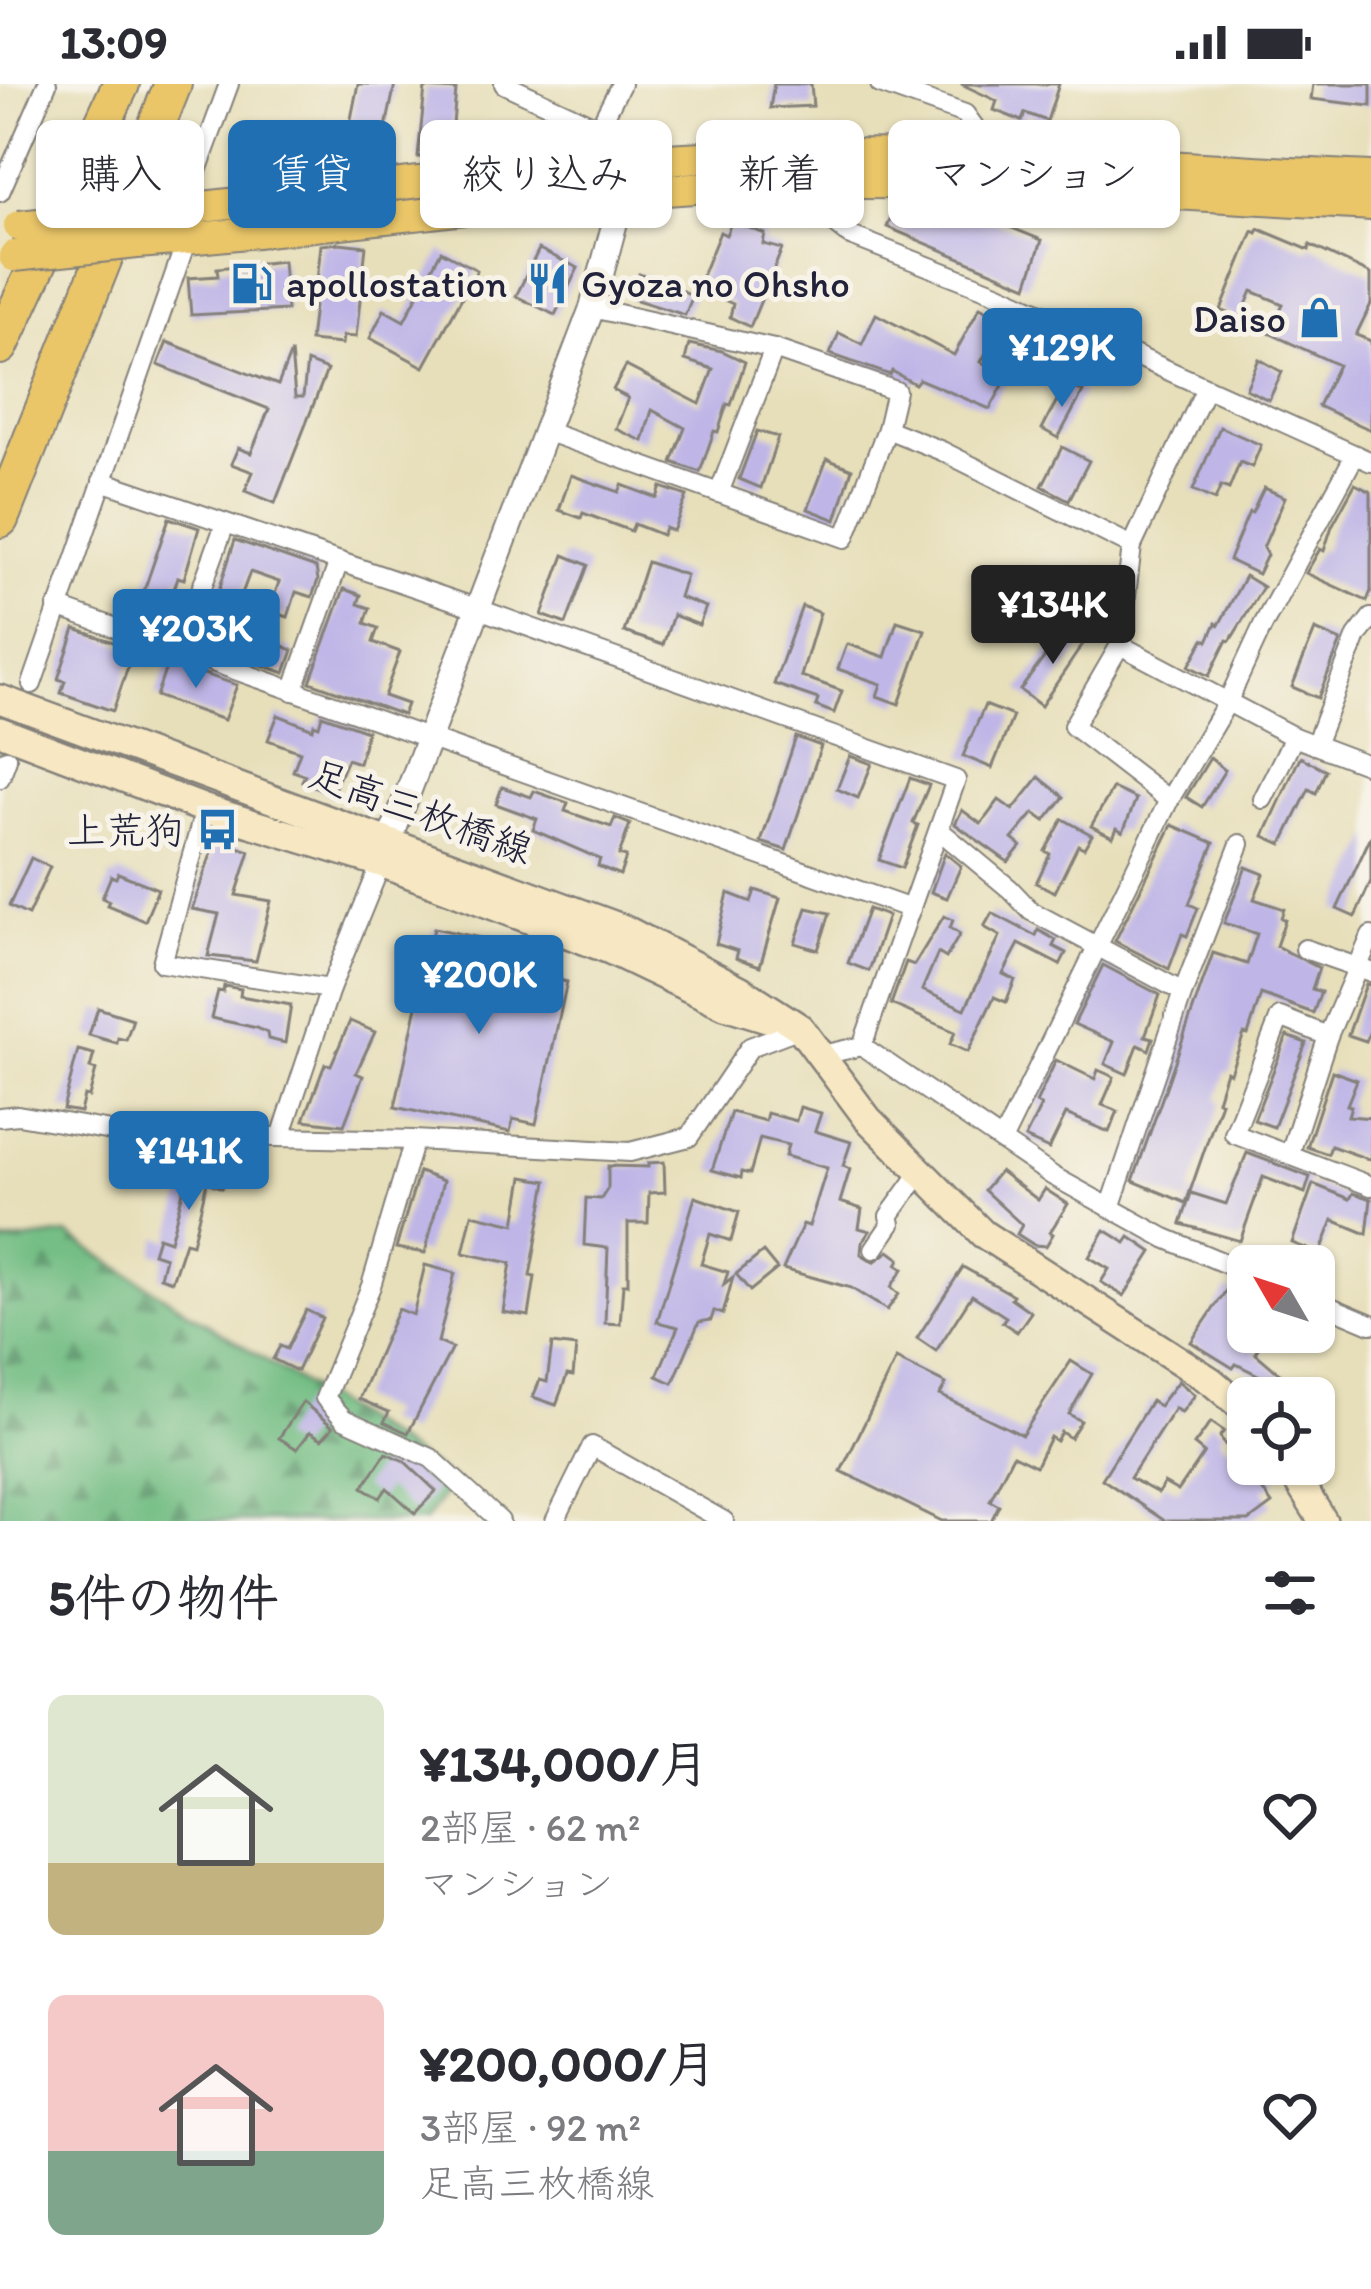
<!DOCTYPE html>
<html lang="ja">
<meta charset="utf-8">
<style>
body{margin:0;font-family:Itim,"Klee One",sans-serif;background:#f7f7f7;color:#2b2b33;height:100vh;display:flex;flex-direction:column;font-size:45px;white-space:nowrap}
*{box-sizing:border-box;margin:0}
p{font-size:39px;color:#7c7c81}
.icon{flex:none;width:66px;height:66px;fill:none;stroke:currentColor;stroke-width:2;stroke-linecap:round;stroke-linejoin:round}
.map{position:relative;height:1437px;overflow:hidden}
.sheet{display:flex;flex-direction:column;background:#fff;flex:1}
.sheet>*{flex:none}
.hud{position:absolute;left:36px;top:36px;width:1299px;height:108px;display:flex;gap:24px}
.needle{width:78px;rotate:309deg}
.tools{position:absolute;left:1227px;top:1161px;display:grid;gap:24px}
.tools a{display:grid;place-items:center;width:108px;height:108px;border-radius:18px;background:#fff;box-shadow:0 3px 9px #0004;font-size:60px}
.price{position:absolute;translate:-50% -102px;padding:0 27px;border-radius:12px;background:#1f6fb2;color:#fff;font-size:39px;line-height:78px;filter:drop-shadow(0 3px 6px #0008)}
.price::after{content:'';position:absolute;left:50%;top:72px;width:36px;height:27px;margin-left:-18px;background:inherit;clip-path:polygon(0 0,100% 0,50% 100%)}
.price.selected{background:#222;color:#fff}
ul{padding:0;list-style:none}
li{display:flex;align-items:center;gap:36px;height:300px;padding:0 48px}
li span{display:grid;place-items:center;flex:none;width:336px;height:240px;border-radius:18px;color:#555}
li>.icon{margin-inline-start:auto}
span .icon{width:144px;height:144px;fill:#fffc;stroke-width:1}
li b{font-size:51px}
h2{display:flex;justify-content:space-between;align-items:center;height:144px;padding:0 48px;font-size:51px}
.pill{padding:0 42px;border-radius:18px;background:#fff;box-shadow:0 3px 9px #0004;font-size:42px;line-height:108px}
.pill.selected{background:#1f6fb2;color:#fff}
.status{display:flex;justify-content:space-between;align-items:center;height:84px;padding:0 60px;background:#fff;direction:ltr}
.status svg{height:33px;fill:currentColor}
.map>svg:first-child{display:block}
.forest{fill:url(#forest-firs);stroke:#4b7060;stroke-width:3}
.building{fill:#bfb6e7}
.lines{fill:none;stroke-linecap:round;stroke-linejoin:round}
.minor-casing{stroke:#84807a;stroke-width:22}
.tertiary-casing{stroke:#84807a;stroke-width:28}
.secondary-casing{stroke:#84807a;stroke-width:32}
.primary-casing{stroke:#84807a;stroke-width:34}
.motorway-casing{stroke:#84807a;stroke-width:40}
.minor{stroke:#fff;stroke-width:18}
.tertiary{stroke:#fff;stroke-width:24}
.secondary{stroke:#f7e8c3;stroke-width:27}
.primary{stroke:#eac669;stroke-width:30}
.motorway{stroke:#eac669;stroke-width:36}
.primary-bridge-casing{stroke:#84807a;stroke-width:34;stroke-linecap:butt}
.primary-bridge{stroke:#eac669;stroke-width:30}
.labels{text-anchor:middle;stroke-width:10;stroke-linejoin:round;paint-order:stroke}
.poi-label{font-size:39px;fill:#22223b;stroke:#f7f3e8;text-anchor:start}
.street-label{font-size:39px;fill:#22223b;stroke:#f7f3e8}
</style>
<div class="status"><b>13:09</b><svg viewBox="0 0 49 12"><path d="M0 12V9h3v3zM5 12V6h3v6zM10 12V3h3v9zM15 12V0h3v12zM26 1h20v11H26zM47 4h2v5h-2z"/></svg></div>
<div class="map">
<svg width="1371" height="1437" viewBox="0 0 1371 1437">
<defs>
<pattern id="forest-firs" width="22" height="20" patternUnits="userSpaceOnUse" patternTransform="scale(3)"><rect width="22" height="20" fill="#74be85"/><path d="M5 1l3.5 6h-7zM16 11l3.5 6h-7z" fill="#5f9a6e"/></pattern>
</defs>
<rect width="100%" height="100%" fill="#f7f3e8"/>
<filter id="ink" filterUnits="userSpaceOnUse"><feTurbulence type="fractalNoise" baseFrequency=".00833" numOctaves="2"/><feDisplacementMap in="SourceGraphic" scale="24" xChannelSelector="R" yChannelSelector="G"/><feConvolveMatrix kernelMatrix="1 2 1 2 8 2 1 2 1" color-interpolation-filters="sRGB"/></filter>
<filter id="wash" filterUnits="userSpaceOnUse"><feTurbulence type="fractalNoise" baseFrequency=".004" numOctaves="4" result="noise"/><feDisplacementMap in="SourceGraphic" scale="48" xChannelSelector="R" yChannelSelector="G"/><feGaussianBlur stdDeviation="2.7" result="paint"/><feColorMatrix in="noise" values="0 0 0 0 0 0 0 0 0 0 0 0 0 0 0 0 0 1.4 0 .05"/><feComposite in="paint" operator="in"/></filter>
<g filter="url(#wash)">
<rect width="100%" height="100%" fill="#e7dfba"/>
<path class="forest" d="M67,1150C195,1234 327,1312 454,1397L425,1437H0V1159Z"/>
<g id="blocks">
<g class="building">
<polygon points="358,0 395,0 379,77 344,70"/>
<polygon points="774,0 811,0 813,22 770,24"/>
<polygon points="961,0 1059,0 1047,37 1025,29 1022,37 994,26 997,17"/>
<polygon points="1313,0 1371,0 1371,22 1311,15"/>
<polygon points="425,4 456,6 450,75 418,73"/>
<polygon points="893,129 985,133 1042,156 1027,202 887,143"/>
<polygon points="732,137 765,150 763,160 782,165 750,243 730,233 733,220 697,204 720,148 726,151"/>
<polygon points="1259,145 1309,166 1310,161 1371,190 1371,220 1356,251 1371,257 1371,346 1318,322 1338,281 1269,249 1283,220 1252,207 1240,235 1221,226 1253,147 1257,149"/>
<polygon points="339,159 366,162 356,253 343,252 342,260 310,257 321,161"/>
<polygon points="539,165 578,184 555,231 516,212"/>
<polygon points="441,167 477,186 424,283 370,254 384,226 404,237"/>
<polygon points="283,177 287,226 191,231 188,194 218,192 217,184"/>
<polygon points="639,190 693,211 685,231 630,214"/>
<polygon points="980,223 1004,237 981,278 1008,292 990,325 919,295 915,300 892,287 890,291 830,270 839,249 862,260 876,230 954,271"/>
<polygon points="167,258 278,301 291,268 295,313 303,313 307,278 327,286 275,419 245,407 253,388 231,380 238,364 251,369 269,325 158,281"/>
<polygon points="689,260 722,267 745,278 731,321 727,320 718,348 714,347 700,388 672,378 685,344 652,326 643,357 616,345 628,314 613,306 626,282 700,320 713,285 685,276"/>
<polygon points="1259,275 1282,288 1269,316 1246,305"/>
<polygon points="1066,299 1083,308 1058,354 1042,345"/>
<polygon points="1220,343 1261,361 1252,383 1240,378 1229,405 1221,402 1215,416 1193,406"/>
<polygon points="757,347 778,353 761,404 739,395"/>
<polygon points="1062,363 1089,377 1069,416 1042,402"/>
<polygon points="827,375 852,385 836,436 808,425"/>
<polygon points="571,391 619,408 622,401 657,414 661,403 687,412 673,447 665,444 662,451 634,440 631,447 583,429 581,434 559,426"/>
<polygon points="1355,400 1371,408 1371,507 1367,517 1306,489 1320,465 1324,467 1332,442"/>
<polygon points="1264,404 1285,413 1263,464 1267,471 1258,490 1229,476 1249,428 1252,429"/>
<polygon points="169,434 199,444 184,495 178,493 165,533 159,532 156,540 135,533"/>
<polygon points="235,456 316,484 318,496 312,513 296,508 288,533 269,527 279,498 250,488 239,518 218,509"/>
<polygon points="564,471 588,481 566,540 542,531"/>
<polygon points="647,478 686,491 679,513 706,523 699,541 673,531 663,561 624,548"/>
<polygon points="1245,492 1263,503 1230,557 1227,556 1209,592 1189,582 1204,555 1208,557 1216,539 1219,541"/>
<polygon points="344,505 361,511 358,520 370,524 365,539 378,544 373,558 400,568 384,612 407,620 403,631 310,598"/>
<polygon points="802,522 820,529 801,592 842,607 834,629 816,622 818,615 774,600"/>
<polygon points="204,537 241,547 282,566 283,562 293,566 285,589 196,558"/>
<polygon points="897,537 925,546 899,620 877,612 881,600 838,585 847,560 885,573"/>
<polygon points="1066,544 1085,557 1041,622 1020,606"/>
<polygon points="75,545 134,565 113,627 61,609 65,597 58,595"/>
<polygon points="1315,546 1341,557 1318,614 1292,603"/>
<polygon points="168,578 237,601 224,636 156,612"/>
<polygon points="985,621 1013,632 992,684 963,672"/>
<polygon points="278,631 313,645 314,640 319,642 322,631 367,647 359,679 347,675 332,710 302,697 305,691 293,687 300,668 268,656"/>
<polygon points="796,653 821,662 786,766 761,758"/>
<polygon points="850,672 872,680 858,714 837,705"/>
<polygon points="1300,673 1326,686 1316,709 1309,705 1282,760 1264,752"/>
<polygon points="1210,674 1225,686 1202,723 1186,713"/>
<polygon points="1039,693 1064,713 1045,737 1034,729 1012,755 1021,762 1008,778 955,740 962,726 981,740 999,716 1013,726"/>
<polygon points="910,694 929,701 913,739 918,741 902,784 879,776"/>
<polygon points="502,703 531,713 534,707 568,719 565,727 611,743 615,734 630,740 619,771 626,773 620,791 598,782 600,775 533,746 537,735 496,720"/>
<polygon points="1113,704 1136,715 1123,748 1117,744 1113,753 1091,742"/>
<polygon points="1063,735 1092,751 1084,764 1078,761 1055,808 1036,799 1050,770 1045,767"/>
<polygon points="1172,741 1214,759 1189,820 1198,824 1187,852 1182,850 1169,885 1115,857"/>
<polygon points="1371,752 1371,797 1355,833 1337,825"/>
<polygon points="216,756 250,767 236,811 271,817 256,877 208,872 219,830 192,825"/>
<polygon points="945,769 961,782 947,814 931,808"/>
<polygon points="31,774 50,783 28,831 9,822"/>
<polygon points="1246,783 1264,790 1254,815 1284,825 1281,834 1285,836 1276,862 1319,884 1312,905 1321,908 1313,929 1261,910 1248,951 1244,950 1230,989 1226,987 1217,1016 1221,1018 1186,1119 1133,1097 1213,869 1247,880 1257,850 1224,839"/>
<polygon points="118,789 158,805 145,837 107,821 109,817 102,814 111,792 116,794"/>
<polygon points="755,806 780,814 760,882 736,874 738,867 716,860 728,809 751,818"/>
<polygon points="807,824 830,829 818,866 795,859"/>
<polygon points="868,825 888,832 869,887 848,879"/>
<polygon points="992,829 1036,852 1038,846 1056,856 1053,862 1066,869 1060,881 1019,860 1003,890 1015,896 1006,918 994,913 968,968 950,960 955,948 891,920 906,878 914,881 944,832 953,836 950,844 960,850 946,874 938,869 922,906 965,925 1000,852 984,843"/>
<polygon points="434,844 499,858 494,882 567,898 536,1040 513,1035 510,1048 395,1023"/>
<polygon points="1103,881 1160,911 1145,952 1153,954 1149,966 1138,961 1127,990 1105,980 1114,958 1074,940"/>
<polygon points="1366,900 1371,901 1371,944 1366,957 1348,951"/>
<polygon points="224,902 241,905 240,912 291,921 285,959 268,955 267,949 257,944 211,934 218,907 223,908"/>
<polygon points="98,924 133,935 126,956 118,954 117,959 89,951"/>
<polygon points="350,937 375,948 356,989 363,992 344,1041 304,1036 325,980 331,981"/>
<polygon points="1287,952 1306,959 1274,1043 1254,1036"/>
<polygon points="78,966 94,970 90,984 96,986 89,1013 84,1012 80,1028 63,1025"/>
<polygon points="1056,976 1095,995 1098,986 1114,993 1102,1021 1118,1027 1109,1048 1066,1030 1049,1065 1025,1054 1041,1022 1036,1019"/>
<polygon points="1332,987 1357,996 1347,1021 1351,1022 1348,1032 1371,1034 1371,1076 1331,1062 1328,1070 1307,1063"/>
<polygon points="800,1023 821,1029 815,1047 851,1058 843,1082 850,1085 840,1118 862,1125 859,1144 870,1147 862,1158 861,1170 874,1178 889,1167 900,1175 897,1181 903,1185 891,1203 899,1210 887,1226 851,1204 783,1185 803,1140 809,1142 827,1084 785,1072 788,1061 760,1054 750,1090 742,1088 741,1094 712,1086 731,1028 765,1037 767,1029 796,1037"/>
<polygon points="1247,1069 1310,1093 1305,1109 1263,1093 1240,1157 1181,1140 1191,1109 1226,1120"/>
<polygon points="192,1073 230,1085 222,1104 207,1098 192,1160 185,1158 172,1197 160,1193 165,1173 153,1169 158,1153 170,1157"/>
<polygon points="664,1078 665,1108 649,1109 648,1139 628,1139 628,1200 623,1200 620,1240 605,1239 608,1164 584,1161 586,1114 601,1115 608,1104 608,1082 648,1083 648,1079"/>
<polygon points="1000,1087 1038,1116 1045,1105 1068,1120 1050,1148 1053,1150 1046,1162 1034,1161 1017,1150 1022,1141 984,1106"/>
<polygon points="419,1088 443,1097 425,1169 396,1164"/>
<polygon points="523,1093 547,1097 530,1192 535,1193 529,1232 503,1228 511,1179 463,1169 472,1130 515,1140"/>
<polygon points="1313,1100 1350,1115 1353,1109 1371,1115 1367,1150 1333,1136 1320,1170 1292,1159"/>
<polygon points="695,1113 739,1128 731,1157 710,1150 701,1180 728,1188 724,1200 733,1193 723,1230 714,1227 711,1236 699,1238 673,1299 657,1292 678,1243 657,1238"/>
<polygon points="1105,1146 1126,1159 1130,1153 1152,1168 1124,1212 1101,1198 1109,1185 1089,1173"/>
<polygon points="763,1168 777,1185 750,1207 736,1190"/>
<polygon points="425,1181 455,1189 438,1258 452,1264 408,1349 384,1338 389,1328 359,1315 398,1225 413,1231"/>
<polygon points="963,1183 1013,1211 1011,1214 1031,1228 1017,1248 1002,1238 1006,1233 972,1211 936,1267 917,1254"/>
<polygon points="1227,1205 1248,1218 1248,1248 1269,1248 1255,1269 1295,1303 1287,1314 1259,1314 1255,1310 1266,1295 1236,1280 1233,1284 1191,1258"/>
<polygon points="306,1226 322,1234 297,1287 273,1275 280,1262 287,1265"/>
<polygon points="552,1260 576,1263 573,1292 567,1291 556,1321 533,1313 540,1296 547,1298"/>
<polygon points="896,1275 946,1300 940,1311 1022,1351 1071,1277 1092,1290 1069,1330 1081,1337 1070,1354 1061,1348 1056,1357 1050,1353 1036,1382 1013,1371 990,1416 999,1421 991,1437 942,1437 841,1387"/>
<polygon points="1178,1297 1195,1311 1181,1329 1175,1324 1130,1394 1158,1409 1164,1399 1178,1407 1202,1372 1204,1369 1194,1361 1211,1338 1224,1347 1220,1352 1222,1358 1248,1380 1258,1384 1266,1380 1277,1398 1263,1407 1272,1420 1249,1437 1165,1437 1102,1395 1151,1317 1159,1322"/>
<polygon points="303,1318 333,1343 322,1355 310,1348 297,1365 279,1354"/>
<polygon points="386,1369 404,1377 436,1407 415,1429 387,1404 380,1414 363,1403"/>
</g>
</g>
</g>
<g filter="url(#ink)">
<use href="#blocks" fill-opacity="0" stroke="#84807a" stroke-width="3"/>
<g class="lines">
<defs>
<g id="minor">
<polyline points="504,0 588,39 603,53 610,80"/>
<polyline points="880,0 965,30 978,48 979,79"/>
<polyline points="597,47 621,0"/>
<polyline points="821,100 836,140 851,152 999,210 1371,378"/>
<polyline points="0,108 47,0"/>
<polyline points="887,345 942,367 1132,462"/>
<polyline points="545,347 845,454 887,345 896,307 774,265 592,224"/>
<polyline points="102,397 476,524 956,696 862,962"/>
<polyline points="719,409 774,265"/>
<polyline points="57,523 911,825"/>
<polyline points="1120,561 1294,653 1371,682"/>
<polyline points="179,566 225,440"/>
<polyline points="32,600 187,155 197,87 229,0"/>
<polyline points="293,607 338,480"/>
<polyline points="1315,661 1357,552 1371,534"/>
<polyline points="0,694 7,675"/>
<polyline points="1263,715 1294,653"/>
<polyline points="1169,716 1073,642 1120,561 1132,462 1205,306"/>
<polyline points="205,725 162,879 330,905"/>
<polyline points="939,746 1010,805 1031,827 1183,908"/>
<polyline points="1305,865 1371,888"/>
<polyline points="1328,952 1280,933 1234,1050 1371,1102"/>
<polyline points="822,971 862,962 1053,1092 1165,1154 1248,1189"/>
<polyline points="0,1033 18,1031 111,1047 181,1051 414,1056 630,1068 689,1053 750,963 800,944"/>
<polyline points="281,1053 330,905 385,770"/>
<polyline points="414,1056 371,1202 325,1314 344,1335 431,1374 500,1437"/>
<polyline points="1002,1057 1169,716 1227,619 1263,541 1355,371"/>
<polyline points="1290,1069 1328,952 1371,852"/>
<polyline points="1110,1124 1183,908 1240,760"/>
<polyline points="874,1165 891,1140 889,1132 920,1089"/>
<polyline points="1314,1216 1371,1240"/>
<polyline points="555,1437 592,1362 724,1437"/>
</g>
<polyline id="tertiary" points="390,756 592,224 615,138 612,95"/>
<g id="secondary">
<polyline points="0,615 624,845 741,906 800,944 868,1035 983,1150 1211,1297 1248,1328"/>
<polyline points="0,647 205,725 381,779 610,866 725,921 767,934"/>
<polyline points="1287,1380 1323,1437"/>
</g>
<g id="primary">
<path d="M147,129C339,109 533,80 726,72C941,64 1157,83 1371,93"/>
<path d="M137,159C342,144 547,109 753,101C959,93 1166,111 1371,121"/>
</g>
<g id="motorway">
<polyline points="0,262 121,0"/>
<polyline points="0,435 173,0"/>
</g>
</defs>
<use href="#minor" class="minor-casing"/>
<use href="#tertiary" class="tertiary-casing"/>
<use href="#secondary" class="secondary-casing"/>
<use href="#primary" class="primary-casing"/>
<use href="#motorway" class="motorway-casing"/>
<use href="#minor" class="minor"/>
<use href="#tertiary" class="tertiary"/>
<use href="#secondary" class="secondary"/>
<use href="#primary" class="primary"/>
<use href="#motorway" class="motorway"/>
<defs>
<g id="primary-bridge">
<polyline points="19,142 147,129"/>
<polyline points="14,172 137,159"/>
</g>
</defs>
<use href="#primary-bridge" class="primary-bridge-casing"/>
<use href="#primary-bridge" class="primary-bridge"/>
</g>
</g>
<defs>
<symbol id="fuel-bare" viewBox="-9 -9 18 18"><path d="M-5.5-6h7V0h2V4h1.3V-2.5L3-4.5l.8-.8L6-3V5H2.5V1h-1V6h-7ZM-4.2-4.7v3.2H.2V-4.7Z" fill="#1f6fb2" stroke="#f7f3e8" stroke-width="2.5" paint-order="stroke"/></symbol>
<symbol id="restaurant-bare" viewBox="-9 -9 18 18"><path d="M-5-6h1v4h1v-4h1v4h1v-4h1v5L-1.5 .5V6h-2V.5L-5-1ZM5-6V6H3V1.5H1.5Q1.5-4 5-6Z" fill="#1f6fb2" stroke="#f7f3e8" stroke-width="2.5" paint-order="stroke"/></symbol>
<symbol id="shop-bare" viewBox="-9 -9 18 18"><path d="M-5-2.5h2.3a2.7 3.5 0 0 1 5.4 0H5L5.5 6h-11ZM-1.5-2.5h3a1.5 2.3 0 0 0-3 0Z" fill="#1f6fb2" stroke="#f7f3e8" stroke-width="2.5" paint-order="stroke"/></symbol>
<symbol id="bus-bare" viewBox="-9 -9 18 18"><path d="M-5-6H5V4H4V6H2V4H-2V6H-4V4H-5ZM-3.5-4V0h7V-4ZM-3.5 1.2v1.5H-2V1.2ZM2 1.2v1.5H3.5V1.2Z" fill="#1f6fb2" stroke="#f7f3e8" stroke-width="2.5" paint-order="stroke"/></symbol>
</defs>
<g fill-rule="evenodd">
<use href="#fuel-bare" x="222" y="170" width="59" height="59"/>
<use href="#restaurant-bare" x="518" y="170" width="59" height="59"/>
<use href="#shop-bare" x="1290" y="204" width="59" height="59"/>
<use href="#bus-bare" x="188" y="716" width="59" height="59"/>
</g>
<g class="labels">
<g class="poi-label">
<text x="286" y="213">apollostation</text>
<text x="581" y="213">Gyoza no Ohsho</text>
<text x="1286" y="248" text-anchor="end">Daiso</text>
<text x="184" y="760" text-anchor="end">上荒狗</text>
</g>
<g class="street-label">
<text transform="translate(421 727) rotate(20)" y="14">足高三枚橋線</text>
</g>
</g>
</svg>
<div class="tools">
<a><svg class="needle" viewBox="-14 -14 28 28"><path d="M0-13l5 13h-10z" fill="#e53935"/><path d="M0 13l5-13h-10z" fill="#7c7c81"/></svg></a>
<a><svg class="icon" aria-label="locate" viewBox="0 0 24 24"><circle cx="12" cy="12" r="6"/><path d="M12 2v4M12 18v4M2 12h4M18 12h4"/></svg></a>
</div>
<b class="price" style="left:1062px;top:326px">¥129K</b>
<b class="price selected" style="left:1053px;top:583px">¥134K</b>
<b class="price" style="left:196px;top:607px">¥203K</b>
<b class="price" style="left:479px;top:953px">¥200K</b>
<b class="price" style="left:189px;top:1129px">¥141K</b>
<div class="hud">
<a class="pill">購入</a>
<a class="pill selected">賃貸</a>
<a class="pill">絞り込み</a>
<a class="pill">新着</a>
<a class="pill">マンション</a>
</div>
</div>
<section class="sheet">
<h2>5件の物件<svg class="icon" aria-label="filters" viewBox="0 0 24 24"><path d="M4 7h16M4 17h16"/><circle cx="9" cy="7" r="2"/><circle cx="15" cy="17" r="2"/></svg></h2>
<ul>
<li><span style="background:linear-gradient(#dfe7d0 70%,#c2b280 0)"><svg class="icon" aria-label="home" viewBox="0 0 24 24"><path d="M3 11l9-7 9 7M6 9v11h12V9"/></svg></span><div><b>¥134,000/月</b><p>2部屋 · 62 m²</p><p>マンション</p></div><svg class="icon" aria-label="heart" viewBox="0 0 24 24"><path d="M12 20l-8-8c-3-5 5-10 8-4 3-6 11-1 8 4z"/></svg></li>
<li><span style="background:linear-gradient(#f6c9c9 65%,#7fa58c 0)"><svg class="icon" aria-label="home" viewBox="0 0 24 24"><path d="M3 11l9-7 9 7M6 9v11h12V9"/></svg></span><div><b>¥200,000/月</b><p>3部屋 · 92 m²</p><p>足高三枚橋線</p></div><svg class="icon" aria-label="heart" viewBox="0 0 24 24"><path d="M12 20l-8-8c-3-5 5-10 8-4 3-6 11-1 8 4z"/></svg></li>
</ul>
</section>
